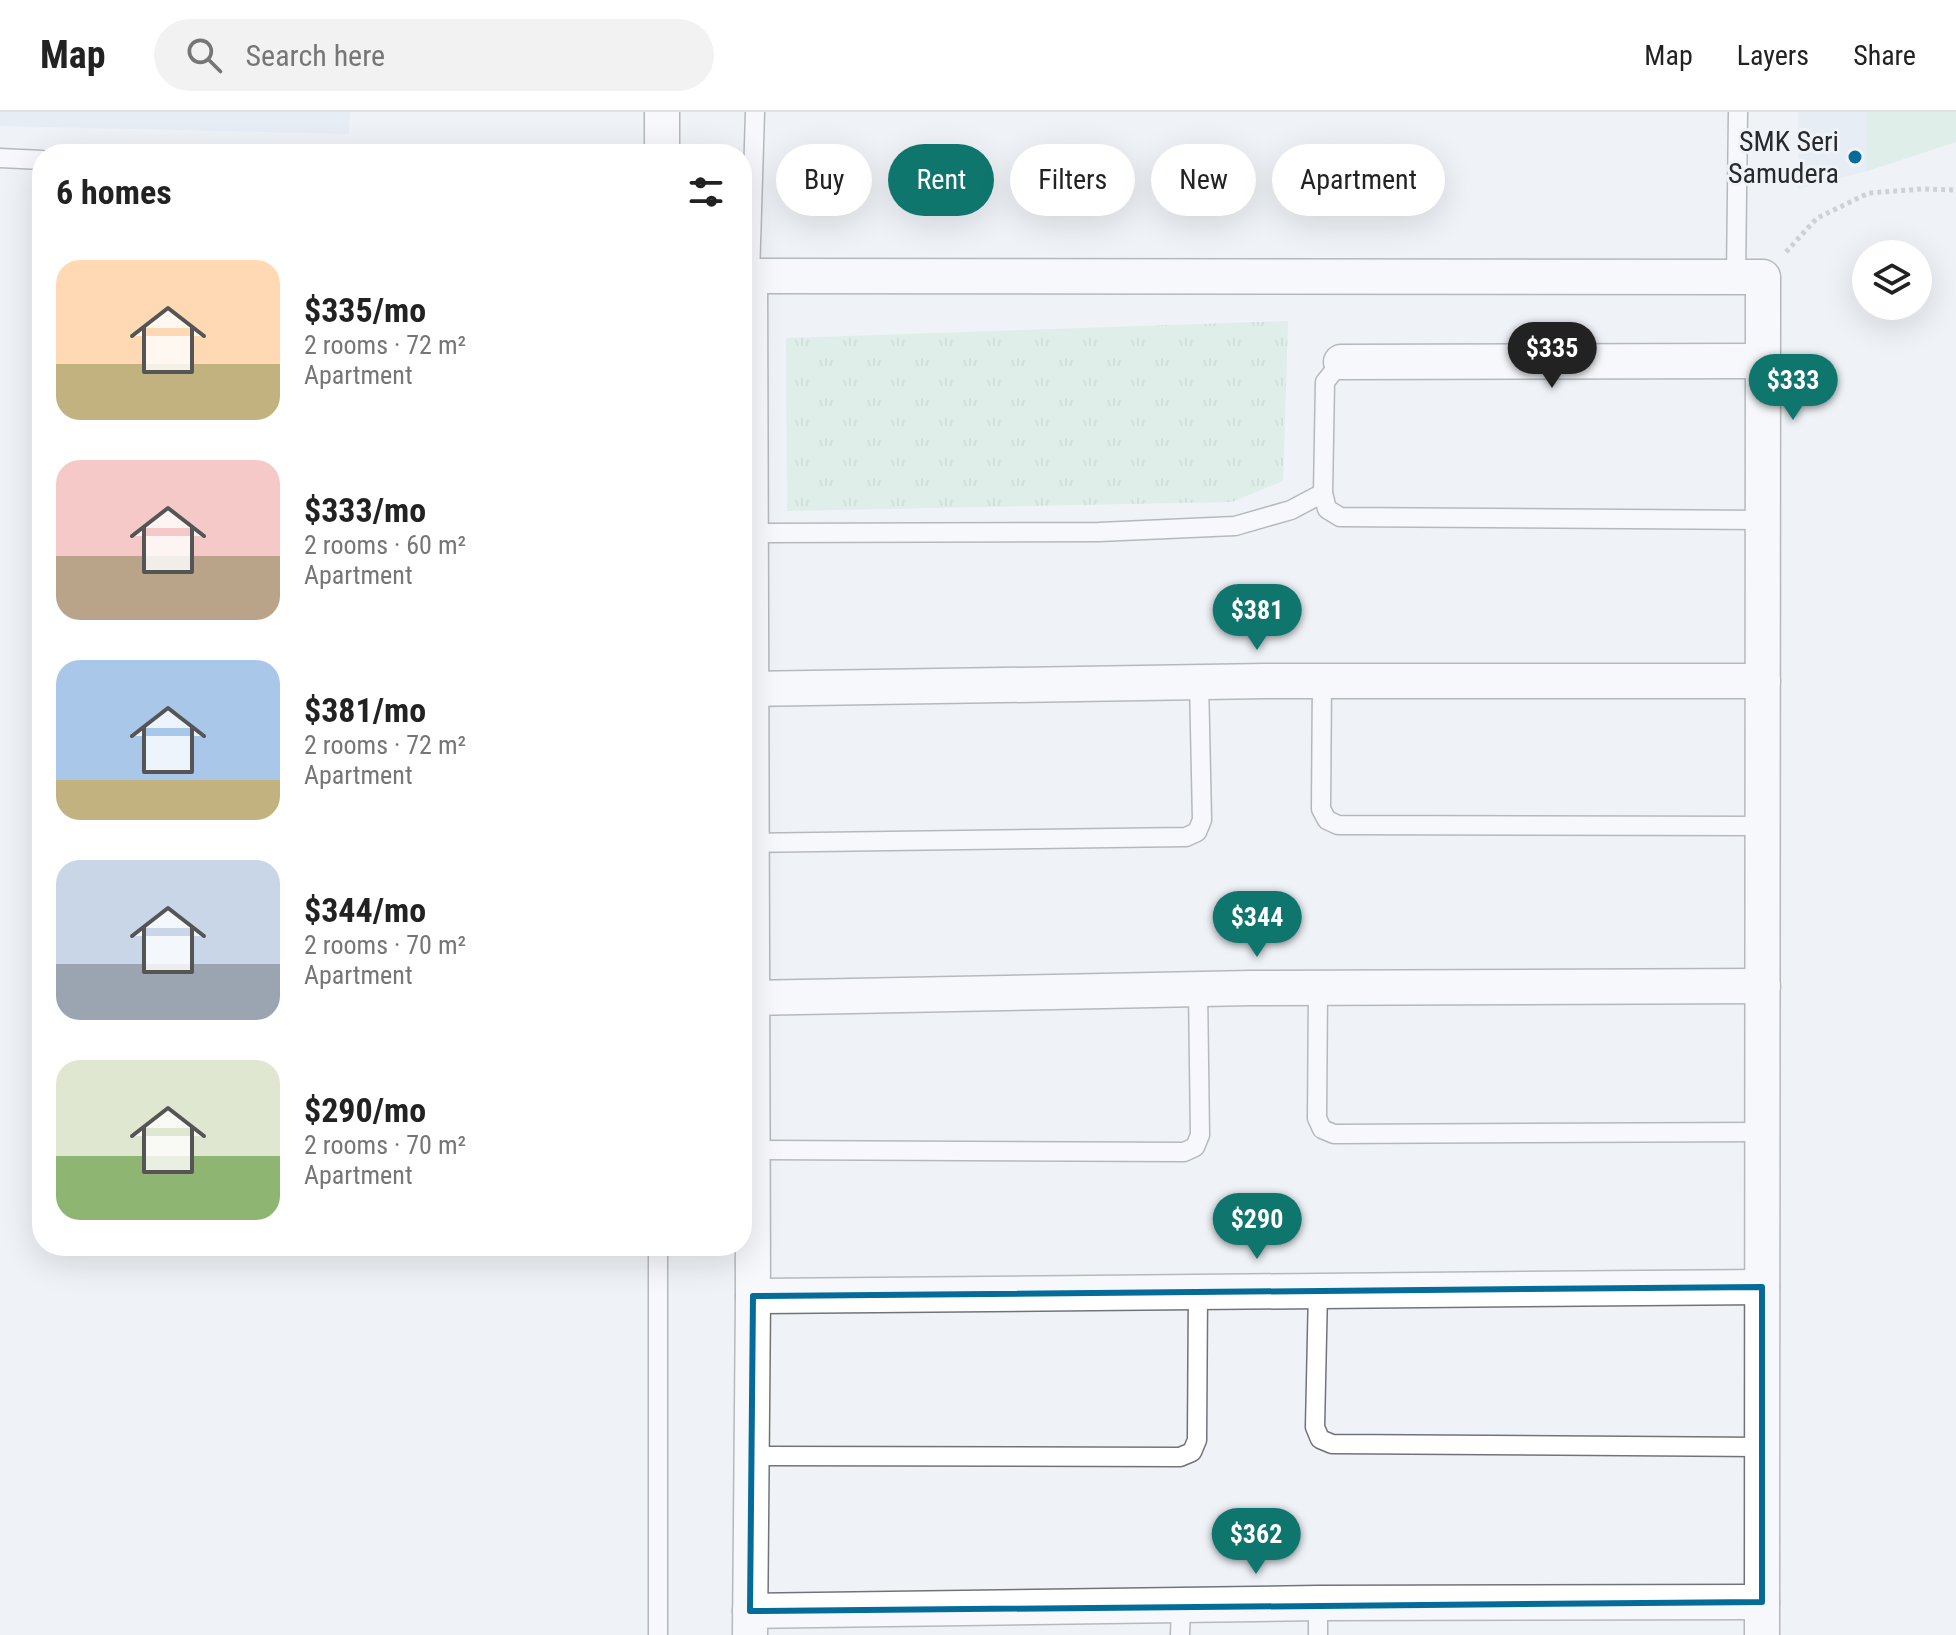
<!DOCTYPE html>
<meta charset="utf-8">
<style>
body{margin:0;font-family:"Roboto Condensed",sans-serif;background:#f2f2f2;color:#222;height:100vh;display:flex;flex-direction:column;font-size:30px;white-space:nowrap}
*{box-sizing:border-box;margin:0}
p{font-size:26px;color:#767676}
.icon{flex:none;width:44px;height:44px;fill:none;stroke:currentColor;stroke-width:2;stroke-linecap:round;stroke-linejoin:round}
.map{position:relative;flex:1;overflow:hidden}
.sheet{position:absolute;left:32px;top:32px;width:720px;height:1112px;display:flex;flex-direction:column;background:#fff;border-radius:32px;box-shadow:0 8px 32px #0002}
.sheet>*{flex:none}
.hud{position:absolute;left:776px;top:32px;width:760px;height:72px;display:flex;gap:16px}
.buttons{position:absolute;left:1852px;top:128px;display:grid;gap:16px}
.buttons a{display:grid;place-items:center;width:80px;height:80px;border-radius:50%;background:#fff;box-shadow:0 8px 32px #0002;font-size:40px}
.price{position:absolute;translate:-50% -68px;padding:0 18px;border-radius:28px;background:#0f766e;color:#fff;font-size:26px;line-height:52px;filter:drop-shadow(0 2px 4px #0008)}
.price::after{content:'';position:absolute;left:50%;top:48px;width:24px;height:18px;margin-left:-12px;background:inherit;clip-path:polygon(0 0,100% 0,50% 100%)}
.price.active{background:#222;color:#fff}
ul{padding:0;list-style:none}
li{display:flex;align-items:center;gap:24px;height:200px;padding:0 24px}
li span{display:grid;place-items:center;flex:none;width:224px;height:160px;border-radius:24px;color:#555}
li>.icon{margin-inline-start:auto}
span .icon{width:96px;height:96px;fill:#fffc;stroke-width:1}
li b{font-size:34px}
h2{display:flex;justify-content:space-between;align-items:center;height:96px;padding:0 24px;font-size:34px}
.chip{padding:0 28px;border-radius:36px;background:#fff;box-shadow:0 8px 32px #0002;font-size:28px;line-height:72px}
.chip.active{background:#0f766e;color:#fff}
header{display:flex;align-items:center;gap:48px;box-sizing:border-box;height:112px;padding:0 40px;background:#fff;border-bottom:2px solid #e0e0e0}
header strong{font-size:38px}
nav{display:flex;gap:44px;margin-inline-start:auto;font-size:28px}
.search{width:560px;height:72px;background:#f2f2f2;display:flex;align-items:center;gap:20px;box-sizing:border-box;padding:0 28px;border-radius:44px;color:#767676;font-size:30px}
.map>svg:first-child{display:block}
.built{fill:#dde6f1}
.park{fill:url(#park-tufts)}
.pitch{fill:#cce8d6}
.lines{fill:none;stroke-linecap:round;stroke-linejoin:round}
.service-casing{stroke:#707478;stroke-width:21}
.minor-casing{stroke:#707478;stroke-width:37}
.path{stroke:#a6a9ad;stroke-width:5;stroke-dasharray:4 4;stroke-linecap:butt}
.service{stroke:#fff;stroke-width:18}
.minor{stroke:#fff;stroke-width:34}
.marked{fill:none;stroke:#056c99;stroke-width:6;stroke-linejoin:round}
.poi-dot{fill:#056c99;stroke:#eff3f8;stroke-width:3}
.labels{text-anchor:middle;stroke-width:6;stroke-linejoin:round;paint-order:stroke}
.poi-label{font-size:28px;fill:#28292b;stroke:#eff3f8;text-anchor:end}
</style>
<header>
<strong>Map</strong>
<div class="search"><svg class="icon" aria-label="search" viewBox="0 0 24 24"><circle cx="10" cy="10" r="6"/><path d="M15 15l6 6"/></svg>Search here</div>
<nav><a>Map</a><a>Layers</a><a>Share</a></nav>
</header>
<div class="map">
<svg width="1956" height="1523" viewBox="0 0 1956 1523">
<defs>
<pattern id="park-tufts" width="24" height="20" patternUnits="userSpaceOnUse" patternTransform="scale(2)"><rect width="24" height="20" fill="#cce8d6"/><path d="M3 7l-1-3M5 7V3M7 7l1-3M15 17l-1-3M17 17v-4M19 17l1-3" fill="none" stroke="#afc7b8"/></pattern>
</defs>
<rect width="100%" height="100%" fill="#eff3f8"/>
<g class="built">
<polygon points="0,0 350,0 349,22 0,14"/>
<polygon points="1798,0 1956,0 1956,30 1867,59 1798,77"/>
</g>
<polygon class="park" points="1288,209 1283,369 1232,390 787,399 786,226"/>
<polygon class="pitch" points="1867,0 1956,0 1956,30 1867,59"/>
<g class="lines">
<defs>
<g id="service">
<polyline points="0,46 42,48"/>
<polyline points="750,164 755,0"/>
<polyline points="1736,165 1738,0"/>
<polyline points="1341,250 1325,270 1323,381 1327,397 1340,405 1763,408"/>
<polyline points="750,421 1099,420 1235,414 1291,398 1323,381"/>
<polyline points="1322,569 1321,697 1327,708 1338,713 1763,714"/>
<polyline points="752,731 1186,725 1197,720 1202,708 1199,569"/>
<polyline points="1318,876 1317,1006 1322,1017 1334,1022 1763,1020"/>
<polyline points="752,1038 1184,1040 1195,1035 1200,1023 1198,878"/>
<polyline points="1318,1178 1315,1315 1320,1327 1332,1332 1762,1335"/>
<polyline points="751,1344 1180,1345 1192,1340 1197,1328 1198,1178"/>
<polyline points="1318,1491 1318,1523"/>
<polyline points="658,1523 658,1134"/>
<polyline points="1180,1523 1181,1495"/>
</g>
<g id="minor">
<polyline points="662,42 662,0"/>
<polyline points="742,164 1763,165 1762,1523"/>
<polyline points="750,164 753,1184 750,1523"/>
<polyline points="1341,250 1764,249"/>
<polyline points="752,577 1266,569 1763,569"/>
<polyline points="752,886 1251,876 1763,874"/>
<polyline points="753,1184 1762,1175"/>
<polyline points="750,1499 1318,1491 1762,1490"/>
</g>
</defs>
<use href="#service" class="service-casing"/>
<use href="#minor" class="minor-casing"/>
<polyline class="path" points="1786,140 1817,106 1869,81 1922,77 1956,78"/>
<use href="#service" class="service"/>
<use href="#minor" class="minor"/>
</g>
<path d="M0 0H1956V1523H0ZM1762,1175V1490L750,1499L753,1184Z" fill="#eff3f8" fill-opacity=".55" fill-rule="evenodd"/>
<path class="marked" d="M1762,1175V1490L750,1499L753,1184Z"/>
<circle class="poi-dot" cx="1855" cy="45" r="8"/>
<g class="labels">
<g class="poi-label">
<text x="1839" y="39">SMK Seri<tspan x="1839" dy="32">Samudera</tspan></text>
</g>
</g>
</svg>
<div class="buttons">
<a><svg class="icon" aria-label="layers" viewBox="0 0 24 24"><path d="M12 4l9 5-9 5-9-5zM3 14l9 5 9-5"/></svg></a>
</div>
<b class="price active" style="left:1552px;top:278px">$335</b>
<b class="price" style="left:1793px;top:310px">$333</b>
<b class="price" style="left:1257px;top:540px">$381</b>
<b class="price" style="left:1257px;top:847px">$344</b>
<b class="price" style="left:1257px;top:1149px">$290</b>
<b class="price" style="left:1256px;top:1464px">$362</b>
<div class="hud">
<a class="chip">Buy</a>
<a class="chip active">Rent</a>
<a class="chip">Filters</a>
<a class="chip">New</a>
<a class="chip">Apartment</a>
</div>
<section class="sheet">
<h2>6 homes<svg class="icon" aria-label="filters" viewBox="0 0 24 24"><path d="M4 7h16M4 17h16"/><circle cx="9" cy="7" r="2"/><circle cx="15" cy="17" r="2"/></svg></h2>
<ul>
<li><span style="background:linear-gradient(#ffd9b3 65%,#c2b280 0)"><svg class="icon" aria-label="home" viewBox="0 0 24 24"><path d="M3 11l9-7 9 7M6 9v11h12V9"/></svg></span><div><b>$335/mo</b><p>2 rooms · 72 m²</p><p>Apartment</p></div></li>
<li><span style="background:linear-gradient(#f6c9c9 60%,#b9a48a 0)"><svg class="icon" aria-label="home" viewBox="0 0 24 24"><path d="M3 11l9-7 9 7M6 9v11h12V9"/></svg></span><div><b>$333/mo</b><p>2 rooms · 60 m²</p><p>Apartment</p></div></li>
<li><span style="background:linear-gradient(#a9c7e8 75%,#c2b280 0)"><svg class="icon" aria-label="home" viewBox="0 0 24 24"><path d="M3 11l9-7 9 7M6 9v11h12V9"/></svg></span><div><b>$381/mo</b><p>2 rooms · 72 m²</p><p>Apartment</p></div></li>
<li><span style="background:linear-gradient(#c9d6e8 65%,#9aa5b1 0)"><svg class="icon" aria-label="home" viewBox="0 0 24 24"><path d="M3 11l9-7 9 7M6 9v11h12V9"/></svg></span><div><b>$344/mo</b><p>2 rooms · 70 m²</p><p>Apartment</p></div></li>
<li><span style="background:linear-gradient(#dfe7d0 60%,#8fb573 0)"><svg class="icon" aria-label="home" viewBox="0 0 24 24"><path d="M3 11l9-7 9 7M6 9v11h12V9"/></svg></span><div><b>$290/mo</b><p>2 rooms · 70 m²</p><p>Apartment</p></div></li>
</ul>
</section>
</div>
